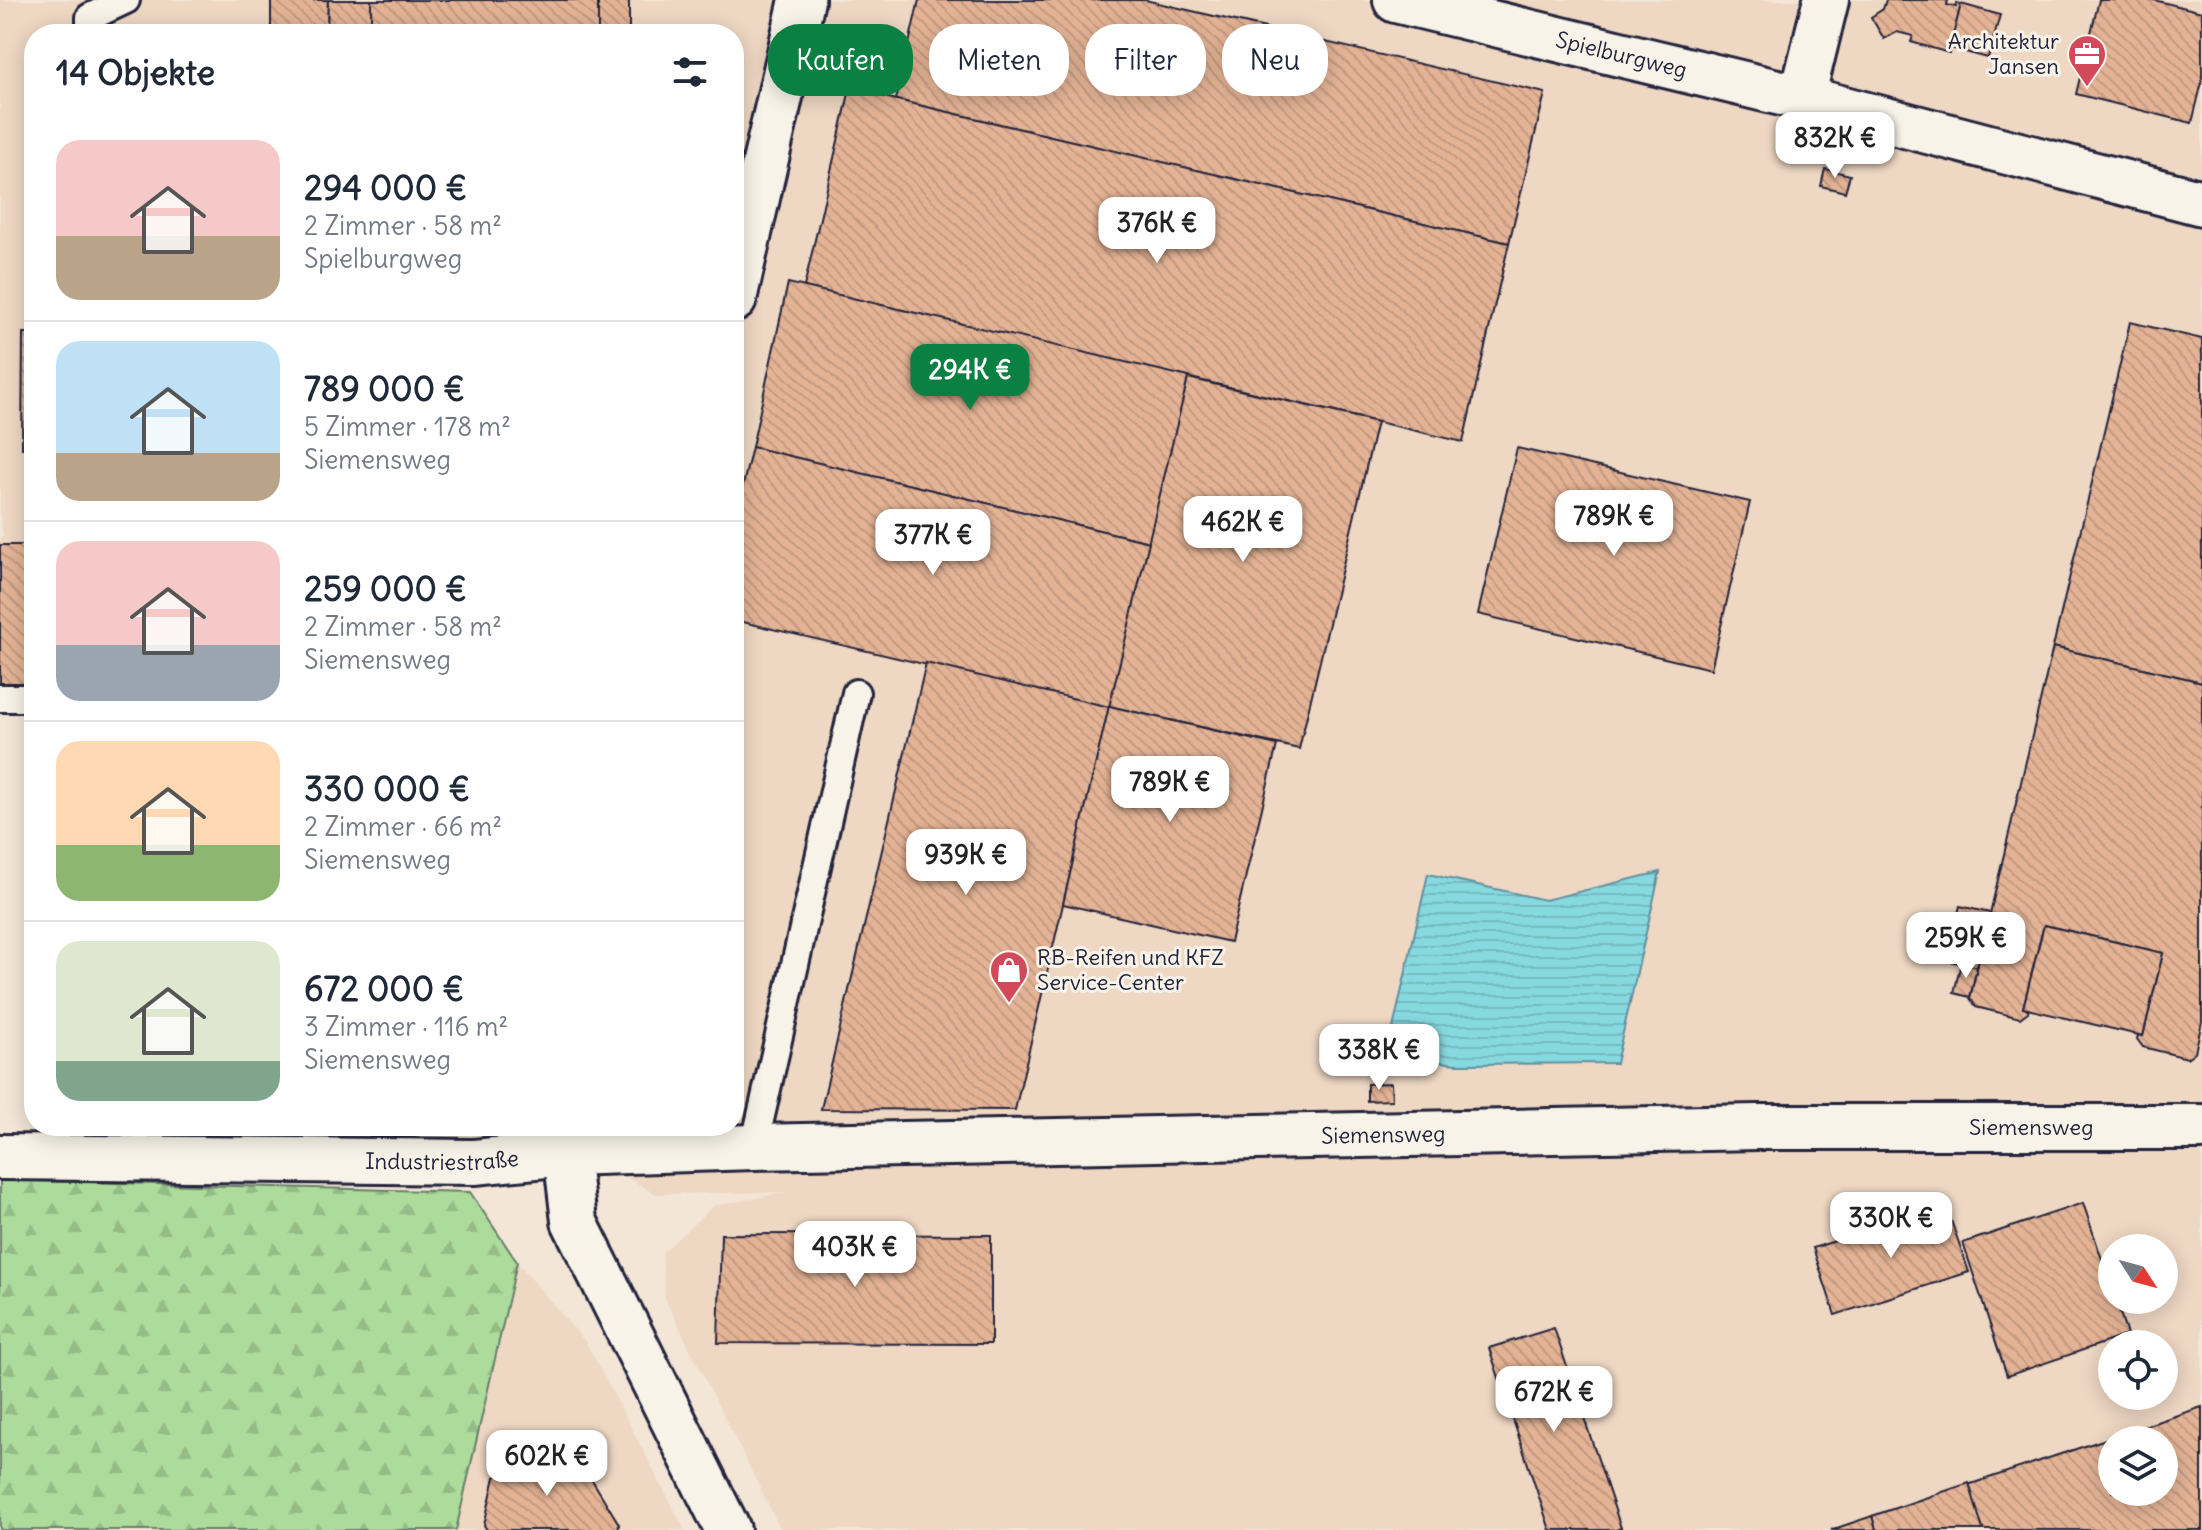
<!DOCTYPE html>
<html lang="de">
<meta charset="utf-8">
<style>
body{margin:0;font-family:Delius,sans-serif;background:#f2f2f3;color:#1f2937;height:100vh;display:flex;flex-direction:column;font-size:30px;white-space:nowrap}
*{box-sizing:border-box;margin:0}
p{font-size:26px;color:#747a83}
.icon{flex:none;width:44px;height:44px;fill:none;stroke:currentColor;stroke-width:2;stroke-linecap:round;stroke-linejoin:round}
.map{position:relative;flex:1;overflow:hidden}
.details{position:absolute;left:24px;top:24px;width:720px;height:1112px;display:flex;flex-direction:column;background:#fff;border-radius:32px;box-shadow:0 4px 20px #0003}
.details>*{flex:none}
.banner{position:absolute;left:768px;top:24px;width:760px;height:72px;display:flex;gap:16px}
.needle{width:52px;rotate:126deg}
.buttons{position:absolute;left:2098px;top:1234px;display:grid;gap:16px}
.buttons a{display:grid;place-items:center;width:80px;height:80px;border-radius:50%;background:#fff;box-shadow:0 4px 20px #0003;font-size:40px}
.price{position:absolute;translate:-50% -68px;padding:0 18px;border-radius:16px;background:#fff;color:#222;font-size:26px;line-height:52px;filter:drop-shadow(0 2px 4px #0008)}
.price::after{content:'';position:absolute;left:50%;top:48px;width:24px;height:18px;margin-left:-12px;background:inherit;clip-path:polygon(0 0,100% 0,50% 100%)}
.price.current{background:#0b8043;color:#fff}
ul{padding:0;list-style:none}
li{display:flex;align-items:center;gap:24px;height:200px;padding:0 32px}
li+li{border-top:2px solid #e0e1e3}
li span{display:grid;place-items:center;flex:none;width:224px;height:160px;border-radius:24px;color:#555}
li>.icon{margin-inline-start:auto}
span .icon{width:96px;height:96px;fill:#fffc;stroke-width:1}
li b{font-size:34px}
h2{display:flex;justify-content:space-between;align-items:center;height:96px;padding:0 32px;font-size:34px}
.pill{padding:0 28px;border-radius:32px;background:#fff;box-shadow:0 4px 20px #0003;font-size:28px;line-height:72px}
.pill.current{background:#0b8043;color:#fff}
.map>svg:first-child{display:block}
.built{fill:#eed7c3;fill-rule:evenodd}
.forest{fill:url(#forest-firs);stroke:#677e6b;stroke-width:2}
.water{fill:url(#water-rules);stroke:#5f909e;stroke-width:2}
.building{fill:url(#building-back-hatch);stroke:#22223b;stroke-width:2;fill-rule:evenodd}
.lines{fill:none;stroke-linecap:round;stroke-linejoin:round}
.service-casing{stroke:#22223b;stroke-width:32}
.minor-casing{stroke:#22223b;stroke-width:50}
.tertiary-casing{stroke:#22223b;stroke-width:50}
.service{stroke:#f7f3e8;stroke-width:26}
.minor{stroke:#f7f3e8;stroke-width:44}
.tertiary{stroke:#f7f3e8;stroke-width:44}
.labels{text-anchor:middle;stroke-width:6;stroke-linejoin:round;paint-order:stroke}
.poi-label{font-size:22px;fill:#22223b;stroke:#f7f3e8;text-anchor:end}
.street-label{font-size:22px;fill:#22223b;stroke:#f7f3e8}
</style>
<div class="map">
<svg width="2202" height="1530" viewBox="0 0 2202 1530">
<defs>
<pattern id="forest-firs" width="22" height="20" patternUnits="userSpaceOnUse" patternTransform="scale(2)"><rect width="22" height="20" fill="#acdb9b"/><path d="M5 1l3.5 6h-7zM16 11l3.5 6h-7z" fill="#94bc86"/></pattern>
<pattern id="water-rules" width="6" height="5" patternUnits="userSpaceOnUse" patternTransform="scale(2)"><rect width="6" height="5" fill="#87d9e0"/><path d="M0 2.5h6" fill="none" stroke="#74bac1"/></pattern>
<pattern id="building-back-hatch" width="6" height="6" patternUnits="userSpaceOnUse" patternTransform="scale(2)"><rect width="6" height="6" fill="#e4b395"/><path d="M-1 5l2 2M0 0l6 6M5-1l2 2" fill="none" stroke="#c39a81"/></pattern>
</defs>
<rect width="100%" height="100%" fill="#f3e6d7"/>
<filter id="ink" filterUnits="userSpaceOnUse"><feTurbulence type="fractalNoise" baseFrequency=".0125" numOctaves="2"/><feDisplacementMap in="SourceGraphic" scale="16" xChannelSelector="R" yChannelSelector="G"/><feConvolveMatrix kernelMatrix="1 2 1 2 8 2 1 2 1" color-interpolation-filters="sRGB"/></filter>
<g filter="url(#ink)">
<g class="built">
<path d="M0,0H2202V1530H781L665,1299L662,1253L713,1206L787,1192L656,1194L537,1126H734V34H34V708L0,707V537L3,536L0,518ZM2112,1248H2164V1300H2112ZM2112,1344H2164V1396H2112ZM2112,1440H2164V1492H2112Z"/>
<polygon points="517,1262 587,1344 685,1530 456,1530"/>
</g>
<polygon class="forest" points="0,1180 470,1192 517,1262 456,1530 0,1530"/>
<polygon class="water" points="1660,872 1616,1063 1456,1064 1387,1055 1428,874 1545,900"/>
<g class="building">
<polygon points="271,0 328,0 327,34 271,34"/>
<polygon points="328,0 371,0 371,34 327,34"/>
<rect x="371" y="0" width="227" height="34"/>
<rect x="598" y="0" width="31" height="34"/>
<polygon points="919,0 1145,0 1545,93 1509,243 896,100"/>
<polygon points="1886,0 1948,0 1947,5 1956,7 1957,3 1961,4 1949,53 1911,42 1913,36 1897,32 1884,39 1871,17 1883,9"/>
<polygon points="2099,0 2154,0 2202,12 2202,82 2192,123 2076,94"/>
<polygon points="1961,4 2000,15 1988,58 1950,48"/>
<polygon points="850,89 1509,243 1463,442 804,287"/>
<polygon points="1825,169 1850,175 1845,192 1821,186"/>
<polygon points="788,283 1189,377 1149,542 752,447"/>
<polygon points="2130,322 2202,339 2202,682 2053,647"/>
<polygon points="23,333 34,333 34,448 22,448"/>
<polygon points="1188,378 1377,422 1299,749 1109,706"/>
<polygon points="752,447 1149,542 1109,707 734,620 734,523"/>
<polygon points="1517,448 1750,502 1711,669 1478,614"/>
<rect x="0" y="545" width="34" height="139"/>
<polygon points="2053,647 2202,682 2202,1022 2195,1052 2187,1058 2143,1047 2137,1039 2138,1035 2143,1036 2163,953 2044,925 2023,1008 2029,1009 2028,1012 2020,1018 1976,1007 1970,998"/>
<polygon points="926,663 1109,707 1015,1110 821,1109"/>
<polygon points="1109,706 1277,745 1230,942 1063,904"/>
<polygon points="1960,906 1990,913 1977,967 1946,960"/>
<polygon points="2044,925 2163,953 2143,1036 2023,1008"/>
<polygon points="1961,963 1977,967 1970,997 1954,993"/>
<polygon points="1391,1083 1392,1100 1367,1101 1367,1084"/>
<polygon points="2083,1203 2112,1289 2112,1300 2116,1300 2127,1335 2007,1376 1963,1243"/>
<polygon points="1946,1206 1969,1272 1835,1315 1813,1248"/>
<polygon points="721,1234 991,1235 991,1344 718,1343"/>
<polygon points="1554,1328 1621,1528 1616,1530 1550,1530 1489,1348"/>
<path d="M2202,1407V1530H1983L1968,1485ZM2112,1440H2164V1492H2112Z"/>
<polygon points="534,1453 583,1465 619,1524 618,1530 487,1530 484,1525 495,1477"/>
<polygon points="1969,1483 1983,1530 1876,1530 1872,1516"/>
<polygon points="1872,1516 1876,1530 1831,1530"/>
</g>
<g class="lines">
<defs>
<g id="service">
<polyline points="90,34 90,17 126,0"/>
<polyline points="0,698 34,698"/>
<polyline points="754,1147 856,693"/>
</g>
<g id="minor">
<path id="s1" d="M1396,0L1802,98L2202,203"/>
<polyline points="1802,98 1826,0"/>
<polyline points="734,299 802,0"/>
</g>
<g id="tertiary">
<polyline points="566,1153 574,1221 728,1530"/>
<path id="s2" d="M0,1157L474,1162L566,1153L754,1147L1758,1127H2202"/>
</g>
</defs>
<use href="#service" class="service-casing"/>
<use href="#minor" class="minor-casing"/>
<use href="#tertiary" class="tertiary-casing"/>
<use href="#service" class="service"/>
<use href="#minor" class="minor"/>
<use href="#tertiary" class="tertiary"/>
</g>
</g>
<defs>
<symbol id="office-pin" viewBox="-11 -11 22 30"><path d="M0 17L-7.5 6A9.5 9.5 0 1 1 7.5 6Z" fill="#d1495b" stroke="#f7f3e8"/><path d="M-6-3h4V-5.5h4V-3h4V5H-6ZM-1-4.5V-3h2v-1.5ZM-6 0V1H6V0Z" fill="#fff"/></symbol>
<symbol id="shop-pin" viewBox="-11 -11 22 30"><path d="M0 17L-7.5 6A9.5 9.5 0 1 1 7.5 6Z" fill="#d1495b" stroke="#f7f3e8"/><path d="M-5-2.5h2.3a2.7 3.5 0 0 1 5.4 0H5L5.5 6h-11ZM-1.5-2.5h3a1.5 2.3 0 0 0-3 0Z" fill="#fff"/></symbol>
</defs>
<g fill-rule="evenodd">
<use href="#office-pin" x="2065" y="32" width="44" height="60"/>
<use href="#shop-pin" x="987" y="948" width="44" height="60"/>
</g>
<g class="labels">
<g class="poi-label">
<text x="2059" y="49">Architektur<tspan x="2059" dy="25">Jansen</tspan></text>
<text x="1037" y="965" text-anchor="start">RB-Reifen und KFZ<tspan x="1037" dy="25">Service-Center</tspan></text>
</g>
<g class="street-label">
<text dy="8" stroke="none"><textPath href="#s1" startOffset="232">Spielburgweg</textPath></text>
<text dy="8" stroke="none"><textPath href="#s2" startOffset="2032">Siemensweg</textPath></text>
<text dy="8" stroke="none"><textPath href="#s2" startOffset="1384">Siemensweg</textPath></text>
<text dy="8" stroke="none"><textPath href="#s2" startOffset="442">Industriestraße</textPath></text>
</g>
</g>
</svg>
<div class="buttons">
<a><svg class="needle" viewBox="-14 -14 28 28"><path d="M0-13l5 13h-10z" fill="#e53935"/><path d="M0 13l5-13h-10z" fill="#747a83"/></svg></a>
<a><svg class="icon" aria-label="locate" viewBox="0 0 24 24"><circle cx="12" cy="12" r="6"/><path d="M12 2v4M12 18v4M2 12h4M18 12h4"/></svg></a>
<a><svg class="icon" aria-label="layers" viewBox="0 0 24 24"><path d="M12 4l9 5-9 5-9-5zM3 14l9 5 9-5"/></svg></a>
</div>
<b class="price" style="left:1835px;top:180px">832K €</b>
<b class="price" style="left:1157px;top:265px">376K €</b>
<b class="price current" style="left:970px;top:412px">294K €</b>
<b class="price" style="left:1614px;top:558px">789K €</b>
<b class="price" style="left:1243px;top:564px">462K €</b>
<b class="price" style="left:933px;top:577px">377K €</b>
<b class="price" style="left:1170px;top:824px">789K €</b>
<b class="price" style="left:966px;top:897px">939K €</b>
<b class="price" style="left:1966px;top:980px">259K €</b>
<b class="price" style="left:1379px;top:1092px">338K €</b>
<b class="price" style="left:1891px;top:1260px">330K €</b>
<b class="price" style="left:855px;top:1289px">403K €</b>
<b class="price" style="left:1554px;top:1434px">672K €</b>
<b class="price" style="left:547px;top:1498px">602K €</b>
<div class="banner">
<a class="pill current">Kaufen</a>
<a class="pill">Mieten</a>
<a class="pill">Filter</a>
<a class="pill">Neu</a>
</div>
<section class="details">
<h2>14 Objekte<svg class="icon" aria-label="filters" viewBox="0 0 24 24"><path d="M4 7h16M4 17h16"/><circle cx="9" cy="7" r="2"/><circle cx="15" cy="17" r="2"/></svg></h2>
<ul>
<li><span style="background:linear-gradient(#f6c9c9 60%,#b9a48a 0)"><svg class="icon" aria-label="home" viewBox="0 0 24 24"><path d="M3 11l9-7 9 7M6 9v11h12V9"/></svg></span><div><b>294 000 €</b><p>2 Zimmer · 58 m²</p><p>Spielburgweg</p></div></li>
<li><span style="background:linear-gradient(#bfe0f5 70%,#b9a48a 0)"><svg class="icon" aria-label="home" viewBox="0 0 24 24"><path d="M3 11l9-7 9 7M6 9v11h12V9"/></svg></span><div><b>789 000 €</b><p>5 Zimmer · 178 m²</p><p>Siemensweg</p></div></li>
<li><span style="background:linear-gradient(#f6c9c9 65%,#9aa5b1 0)"><svg class="icon" aria-label="home" viewBox="0 0 24 24"><path d="M3 11l9-7 9 7M6 9v11h12V9"/></svg></span><div><b>259 000 €</b><p>2 Zimmer · 58 m²</p><p>Siemensweg</p></div></li>
<li><span style="background:linear-gradient(#ffd9b3 65%,#8fb573 0)"><svg class="icon" aria-label="home" viewBox="0 0 24 24"><path d="M3 11l9-7 9 7M6 9v11h12V9"/></svg></span><div><b>330 000 €</b><p>2 Zimmer · 66 m²</p><p>Siemensweg</p></div></li>
<li><span style="background:linear-gradient(#dfe7d0 75%,#7fa58c 0)"><svg class="icon" aria-label="home" viewBox="0 0 24 24"><path d="M3 11l9-7 9 7M6 9v11h12V9"/></svg></span><div><b>672 000 €</b><p>3 Zimmer · 116 m²</p><p>Siemensweg</p></div></li>
</ul>
</section>
</div>
